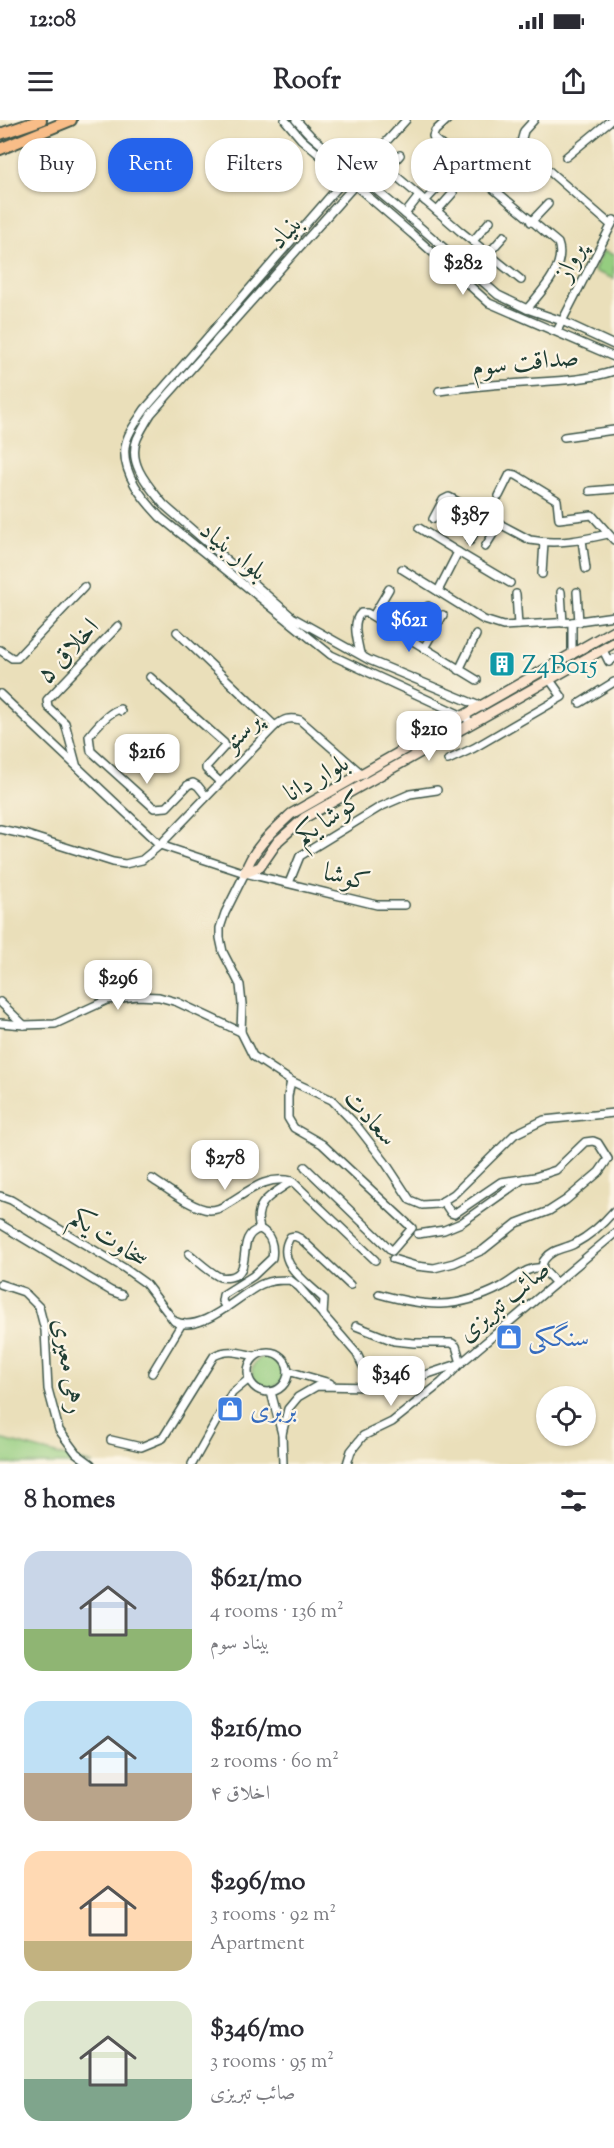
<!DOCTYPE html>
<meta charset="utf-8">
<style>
body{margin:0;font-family:"Sorts Mill Goudy",Amiri,serif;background:#f2f2f3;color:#2b2b33;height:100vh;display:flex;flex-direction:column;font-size:22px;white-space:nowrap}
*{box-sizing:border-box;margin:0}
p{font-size:20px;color:#7c7c81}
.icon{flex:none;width:33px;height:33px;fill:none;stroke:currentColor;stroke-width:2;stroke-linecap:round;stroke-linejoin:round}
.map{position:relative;height:1344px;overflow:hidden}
.panel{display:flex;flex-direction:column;background:#fff;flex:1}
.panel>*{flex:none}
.guide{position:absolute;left:18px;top:18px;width:579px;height:54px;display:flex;gap:12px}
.fabs{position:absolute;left:536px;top:1266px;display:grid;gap:12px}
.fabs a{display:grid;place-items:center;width:60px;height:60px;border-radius:50%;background:#fff;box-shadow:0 2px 4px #0004;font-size:30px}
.price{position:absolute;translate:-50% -51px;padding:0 14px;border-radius:12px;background:#fff;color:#222;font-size:20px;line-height:39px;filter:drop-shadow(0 2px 3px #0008)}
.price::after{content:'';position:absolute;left:50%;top:36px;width:18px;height:14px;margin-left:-9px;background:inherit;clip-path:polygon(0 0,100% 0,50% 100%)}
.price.selected{background:#2563eb;color:#fff}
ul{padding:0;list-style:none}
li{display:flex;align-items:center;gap:18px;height:150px;padding:0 24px}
li span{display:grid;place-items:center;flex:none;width:168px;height:120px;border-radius:18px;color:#555}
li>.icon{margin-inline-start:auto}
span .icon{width:72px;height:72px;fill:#fffc;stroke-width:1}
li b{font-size:26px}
h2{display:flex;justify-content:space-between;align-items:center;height:72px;padding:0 24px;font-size:26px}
.tag{padding:0 21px;border-radius:24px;background:#fff;box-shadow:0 2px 4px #0004;font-size:21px;line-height:54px}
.tag.selected{background:#2563eb;color:#fff}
.status{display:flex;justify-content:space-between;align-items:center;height:42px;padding:0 30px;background:#fff;direction:ltr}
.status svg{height:16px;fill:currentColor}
header{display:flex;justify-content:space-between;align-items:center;height:78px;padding:0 24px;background:#fff;font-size:27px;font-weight:800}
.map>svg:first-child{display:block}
.green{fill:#95cd80;stroke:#5a855a;stroke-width:1.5}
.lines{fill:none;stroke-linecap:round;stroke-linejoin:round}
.street-casing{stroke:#3d5548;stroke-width:10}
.secondary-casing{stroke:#3d5548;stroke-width:12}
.primary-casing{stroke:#3d5548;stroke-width:14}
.street{stroke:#fff;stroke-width:7}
.secondary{stroke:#fce5cf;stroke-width:9}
.primary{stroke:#f8bd88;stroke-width:10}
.labels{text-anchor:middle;stroke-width:4.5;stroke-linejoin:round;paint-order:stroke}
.street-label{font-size:26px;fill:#1f3d34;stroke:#fcf5e5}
.culture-label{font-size:26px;fill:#0d838f;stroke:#fcf5e5;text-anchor:start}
.shop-label{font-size:26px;fill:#366cbe;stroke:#fcf5e5;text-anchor:start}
</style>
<div class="status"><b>12:08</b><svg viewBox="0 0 49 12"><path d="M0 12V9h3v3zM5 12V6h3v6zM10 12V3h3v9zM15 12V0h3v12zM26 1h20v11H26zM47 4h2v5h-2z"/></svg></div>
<header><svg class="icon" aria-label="menu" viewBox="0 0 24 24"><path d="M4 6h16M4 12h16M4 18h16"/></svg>Roofr<svg class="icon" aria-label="share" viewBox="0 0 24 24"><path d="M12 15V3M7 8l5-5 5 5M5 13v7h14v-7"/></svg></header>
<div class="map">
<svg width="614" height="1344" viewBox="0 0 614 1344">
<rect width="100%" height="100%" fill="#fcf5e5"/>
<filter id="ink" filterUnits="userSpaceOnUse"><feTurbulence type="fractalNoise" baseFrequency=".0167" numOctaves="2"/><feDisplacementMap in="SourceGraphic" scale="12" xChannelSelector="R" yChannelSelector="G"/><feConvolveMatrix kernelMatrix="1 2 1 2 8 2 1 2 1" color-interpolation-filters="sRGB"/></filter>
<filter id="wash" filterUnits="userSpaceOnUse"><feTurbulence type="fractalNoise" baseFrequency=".008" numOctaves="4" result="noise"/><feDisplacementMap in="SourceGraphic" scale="24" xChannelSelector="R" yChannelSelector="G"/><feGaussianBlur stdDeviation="1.35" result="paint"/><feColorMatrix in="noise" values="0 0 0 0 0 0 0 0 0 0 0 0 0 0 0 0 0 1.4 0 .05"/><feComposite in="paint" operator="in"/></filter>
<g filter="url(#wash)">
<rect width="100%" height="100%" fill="#eadfba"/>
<g class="green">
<polygon points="603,131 614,135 614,159 594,151"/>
<circle cx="268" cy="1252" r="16"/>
<polygon points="0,1319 93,1344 0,1344"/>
</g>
</g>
<g filter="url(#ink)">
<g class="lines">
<defs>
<g id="street">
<polyline points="285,0 301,19 412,114 489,183 614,237"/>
<polyline points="296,0 310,15 405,94 498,175 527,189 562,201 614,225"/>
<path d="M406,0L357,54L355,65L151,294C146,302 141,310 137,319C127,344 149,366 164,385L292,497L369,540L482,587"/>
<path d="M447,0L435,11L433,16L434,19L558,123C567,146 540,173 527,189"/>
<polyline points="534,0 524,11 521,22 525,30 611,105"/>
<polyline points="400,35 388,49 460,111 521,160"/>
<polyline points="566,37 611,0"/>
<polyline points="467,48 486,28"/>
<path d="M357,54L346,58L145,289C138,300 127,313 125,327C122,354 143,379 160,397L331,535L463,596L471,602"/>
<polyline points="482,61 499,41"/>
<polyline points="425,81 442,63"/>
<polyline points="437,91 453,73"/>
<polyline points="405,94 419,76"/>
<polyline points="531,102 548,84"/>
<polyline points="473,121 490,101"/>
<polyline points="488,134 504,116"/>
<polyline points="557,211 614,100"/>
<path d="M439,271C462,268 485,265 508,264C543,261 581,262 614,251"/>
<polyline points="564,317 614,310"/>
<polyline points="590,371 614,369"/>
<polyline points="499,376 510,354 516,355 557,380 559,399 592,395 614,420"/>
<path d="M433,399L443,380L449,377L530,420C557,425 582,420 608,414"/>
<polyline points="419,408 458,432 438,471"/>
<polyline points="582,420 586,449"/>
<polyline points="470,421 484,395"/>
<polyline points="485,427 500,403"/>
<polyline points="458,432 510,463"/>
<polyline points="402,449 484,500 503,506 572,502 614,496"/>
<polyline points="542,454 544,422"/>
<polyline points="561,472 563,503"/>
<polyline points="577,472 579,502"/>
<polyline points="516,474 518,505"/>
<polyline points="373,496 389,469"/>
<polyline points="572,502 572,535"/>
<polyline points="177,512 275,606"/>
<polyline points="408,518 428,486"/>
<polyline points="424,528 443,495"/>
<polyline points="0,530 12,538 17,538 84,467"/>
<polyline points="603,530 609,542 614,538"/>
<path d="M362,535L360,534C358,522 351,502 361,493H367L477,560"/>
<polyline points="459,550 476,515"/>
<polyline points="150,557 224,623 225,626 206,647 206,649 220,662"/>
<polyline points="0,574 160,725 245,753 377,785 405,785"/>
<polyline points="580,583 614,562"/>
<path d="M121,591L120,589C108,592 96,607 89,616L91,631L154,688L167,687L188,665L193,663L198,666L206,676"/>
<polyline points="448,640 474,628 562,577 550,560"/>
<polyline points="76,644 65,603 48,587 47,580 118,506"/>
<path d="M0,709L27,715L113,742L125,744L142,740L160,725L275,606C284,599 289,597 300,600L363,655"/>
<polyline points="245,753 225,793 220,808 220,818 223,832 240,865 242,884 241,912 253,936 291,961 332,980 357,1006 385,1042 410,1080 422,1085 438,1084 454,1074 515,1014 544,1000 614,993"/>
<polyline points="289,763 300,736 380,687 410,674 437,670"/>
<polyline points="0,882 24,905"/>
<polyline points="0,903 24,905 55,904 107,880 137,876 159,877 177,882 241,912"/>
<polyline points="291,961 288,976 288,998 294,1008 322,1024 412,1108 392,1131 305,1047"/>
<path d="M152,1059C166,1068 193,1089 210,1090C216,1090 223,1087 227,1084C249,1071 266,1055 292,1061"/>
<path d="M0,1076L11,1080L124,1148L145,1163L174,1201C202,1215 238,1175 262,1164C271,1160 280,1160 290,1160L299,1167L357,1234L373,1267"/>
<polyline points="0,1104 111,1171 122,1175"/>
<path d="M260,1109C252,1082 272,1075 292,1061L375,1140"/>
<polyline points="418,1114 444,1110 461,1103 523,1059"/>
<path d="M189,1134C198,1141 206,1149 216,1155C220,1158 225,1158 230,1157C255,1153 234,1115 260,1109C271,1114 274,1126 272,1138L253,1156L223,1175L222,1181L226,1188"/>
<polyline points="393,1139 416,1146 434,1148 454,1143 483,1130 517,1103 549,1091 566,1080 599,1052 608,1039 598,1023 593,1021 585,1022 556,1050 535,1057 501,1062 454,1094 451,1093 443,1081"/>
<path d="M542,1148C543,1144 542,1142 545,1139C552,1129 564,1129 574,1124C589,1116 603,1104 614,1091"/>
<polyline points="0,1164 24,1172 39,1187 45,1210 48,1269 59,1310 76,1333 91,1344"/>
<path d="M379,1174C425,1187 457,1190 501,1167C515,1160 526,1146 542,1148L556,1163"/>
<path d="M323,1195L324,1179C307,1162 274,1143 290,1117L295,1116L301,1119L350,1165"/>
<circle cx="268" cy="1252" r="20"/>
<polyline points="288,1251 330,1263"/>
<polyline points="152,1253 181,1205"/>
<polyline points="271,1272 282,1314 283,1344"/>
<polyline points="282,1314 288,1289 298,1277 317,1266 373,1267 422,1256 461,1243 614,1114"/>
<path d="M111,1320L141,1327L163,1318L214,1236C228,1228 240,1233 255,1236"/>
<polyline points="192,1344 232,1273 249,1259"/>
<polyline points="347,1344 351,1331 363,1316 392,1302 441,1263 461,1243 456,1226 452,1223 414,1223 394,1221 356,1206"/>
</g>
<g id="secondary">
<path d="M245,753C252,729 274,710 291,694L614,510"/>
<polyline points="245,753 260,747 278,721 304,698 614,523"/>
</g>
<g id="primary">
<polyline points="0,14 41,0"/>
<polyline points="0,29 71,0"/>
</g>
</defs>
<use href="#street" class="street-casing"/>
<use href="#secondary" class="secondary-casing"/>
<use href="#primary" class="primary-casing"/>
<use href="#street" class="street"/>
<use href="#secondary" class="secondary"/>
<use href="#primary" class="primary"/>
</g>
</g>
<defs>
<symbol id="building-square" viewBox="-11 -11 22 22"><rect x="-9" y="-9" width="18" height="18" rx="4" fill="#0f9aa8" stroke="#fcf5e5"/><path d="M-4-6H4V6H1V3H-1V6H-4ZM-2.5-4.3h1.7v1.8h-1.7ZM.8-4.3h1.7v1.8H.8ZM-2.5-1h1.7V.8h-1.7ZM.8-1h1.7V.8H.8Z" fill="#fff"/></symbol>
<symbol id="shop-square" viewBox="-11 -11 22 22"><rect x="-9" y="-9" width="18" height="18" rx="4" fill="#3f7fe0" stroke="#fcf5e5"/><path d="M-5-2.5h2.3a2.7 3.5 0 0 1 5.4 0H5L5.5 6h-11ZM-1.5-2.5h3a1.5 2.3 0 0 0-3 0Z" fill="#fff"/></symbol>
</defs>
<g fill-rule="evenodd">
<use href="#building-square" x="487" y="529" width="30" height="30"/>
<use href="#shop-square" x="494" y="1202" width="30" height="30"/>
<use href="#shop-square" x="215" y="1274" width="30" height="30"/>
</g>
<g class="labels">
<g class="street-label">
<text transform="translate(285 111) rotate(-48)" y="9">بنیاد</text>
<text transform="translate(569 141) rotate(-63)" y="9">پرواز</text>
<text transform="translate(525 241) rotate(-6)" y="9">صداقت سوم</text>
<text transform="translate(234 430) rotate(39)" y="9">بلوار بنیاد</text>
<text transform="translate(67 530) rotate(-47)" y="9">اخلاق ۵</text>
<text transform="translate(241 611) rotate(-45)" y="9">پرستو</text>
<text transform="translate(316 657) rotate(-30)" y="9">بلوار دانا</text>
<text transform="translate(328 697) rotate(-34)" y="9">کوشا یکم</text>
<text transform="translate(347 756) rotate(14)" y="9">کوشا</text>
<text transform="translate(371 997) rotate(48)" y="9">سعادت</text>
<text transform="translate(110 1117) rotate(33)" y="9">سخاوت یکم</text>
<text transform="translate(503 1180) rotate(-40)" y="9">صائب تبریزی</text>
<text transform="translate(70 1246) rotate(81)" y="9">رهی معیری</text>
</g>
<g class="culture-label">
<text x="522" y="553">Z4B015</text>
</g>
<g class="shop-label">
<text x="528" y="1226">سنگکی</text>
<text x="250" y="1298">بربری</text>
</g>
</g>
</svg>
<div class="fabs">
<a><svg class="icon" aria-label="locate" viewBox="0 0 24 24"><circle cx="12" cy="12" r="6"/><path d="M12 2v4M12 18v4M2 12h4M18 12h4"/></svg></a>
</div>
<b class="price" style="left:463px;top:176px">$282</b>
<b class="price" style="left:470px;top:428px">$387</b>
<b class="price selected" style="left:409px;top:533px">$621</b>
<b class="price" style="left:429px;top:642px">$210</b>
<b class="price" style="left:147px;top:665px">$216</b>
<b class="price" style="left:118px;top:891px">$296</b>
<b class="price" style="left:225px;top:1071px">$278</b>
<b class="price" style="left:391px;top:1287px">$346</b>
<div class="guide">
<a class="tag">Buy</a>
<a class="tag selected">Rent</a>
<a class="tag">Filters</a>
<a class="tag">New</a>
<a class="tag">Apartment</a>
</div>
</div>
<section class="panel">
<h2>8 homes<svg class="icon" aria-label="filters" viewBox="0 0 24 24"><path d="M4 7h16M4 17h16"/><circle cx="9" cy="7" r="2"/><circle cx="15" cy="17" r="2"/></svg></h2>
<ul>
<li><span style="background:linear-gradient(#c9d6e8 65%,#8fb573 0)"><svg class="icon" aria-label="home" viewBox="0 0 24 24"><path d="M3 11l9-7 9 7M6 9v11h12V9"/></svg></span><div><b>$621/mo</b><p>4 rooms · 136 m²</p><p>بیناد سوم</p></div></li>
<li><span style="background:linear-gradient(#bfe0f5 60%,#b9a48a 0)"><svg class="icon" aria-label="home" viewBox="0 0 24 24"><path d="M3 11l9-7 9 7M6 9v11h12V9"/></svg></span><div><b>$216/mo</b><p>2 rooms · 60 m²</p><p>اخلاق ۴</p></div></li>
<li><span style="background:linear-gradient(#ffd9b3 75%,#c2b280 0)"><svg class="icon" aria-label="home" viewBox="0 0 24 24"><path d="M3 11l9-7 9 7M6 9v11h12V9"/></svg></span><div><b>$296/mo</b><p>3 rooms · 92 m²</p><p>Apartment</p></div></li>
<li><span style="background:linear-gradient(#dfe7d0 65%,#7fa58c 0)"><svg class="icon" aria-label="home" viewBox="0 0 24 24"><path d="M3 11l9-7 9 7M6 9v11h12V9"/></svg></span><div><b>$346/mo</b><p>3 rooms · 95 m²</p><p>صائب تبریزی</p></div></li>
</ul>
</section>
